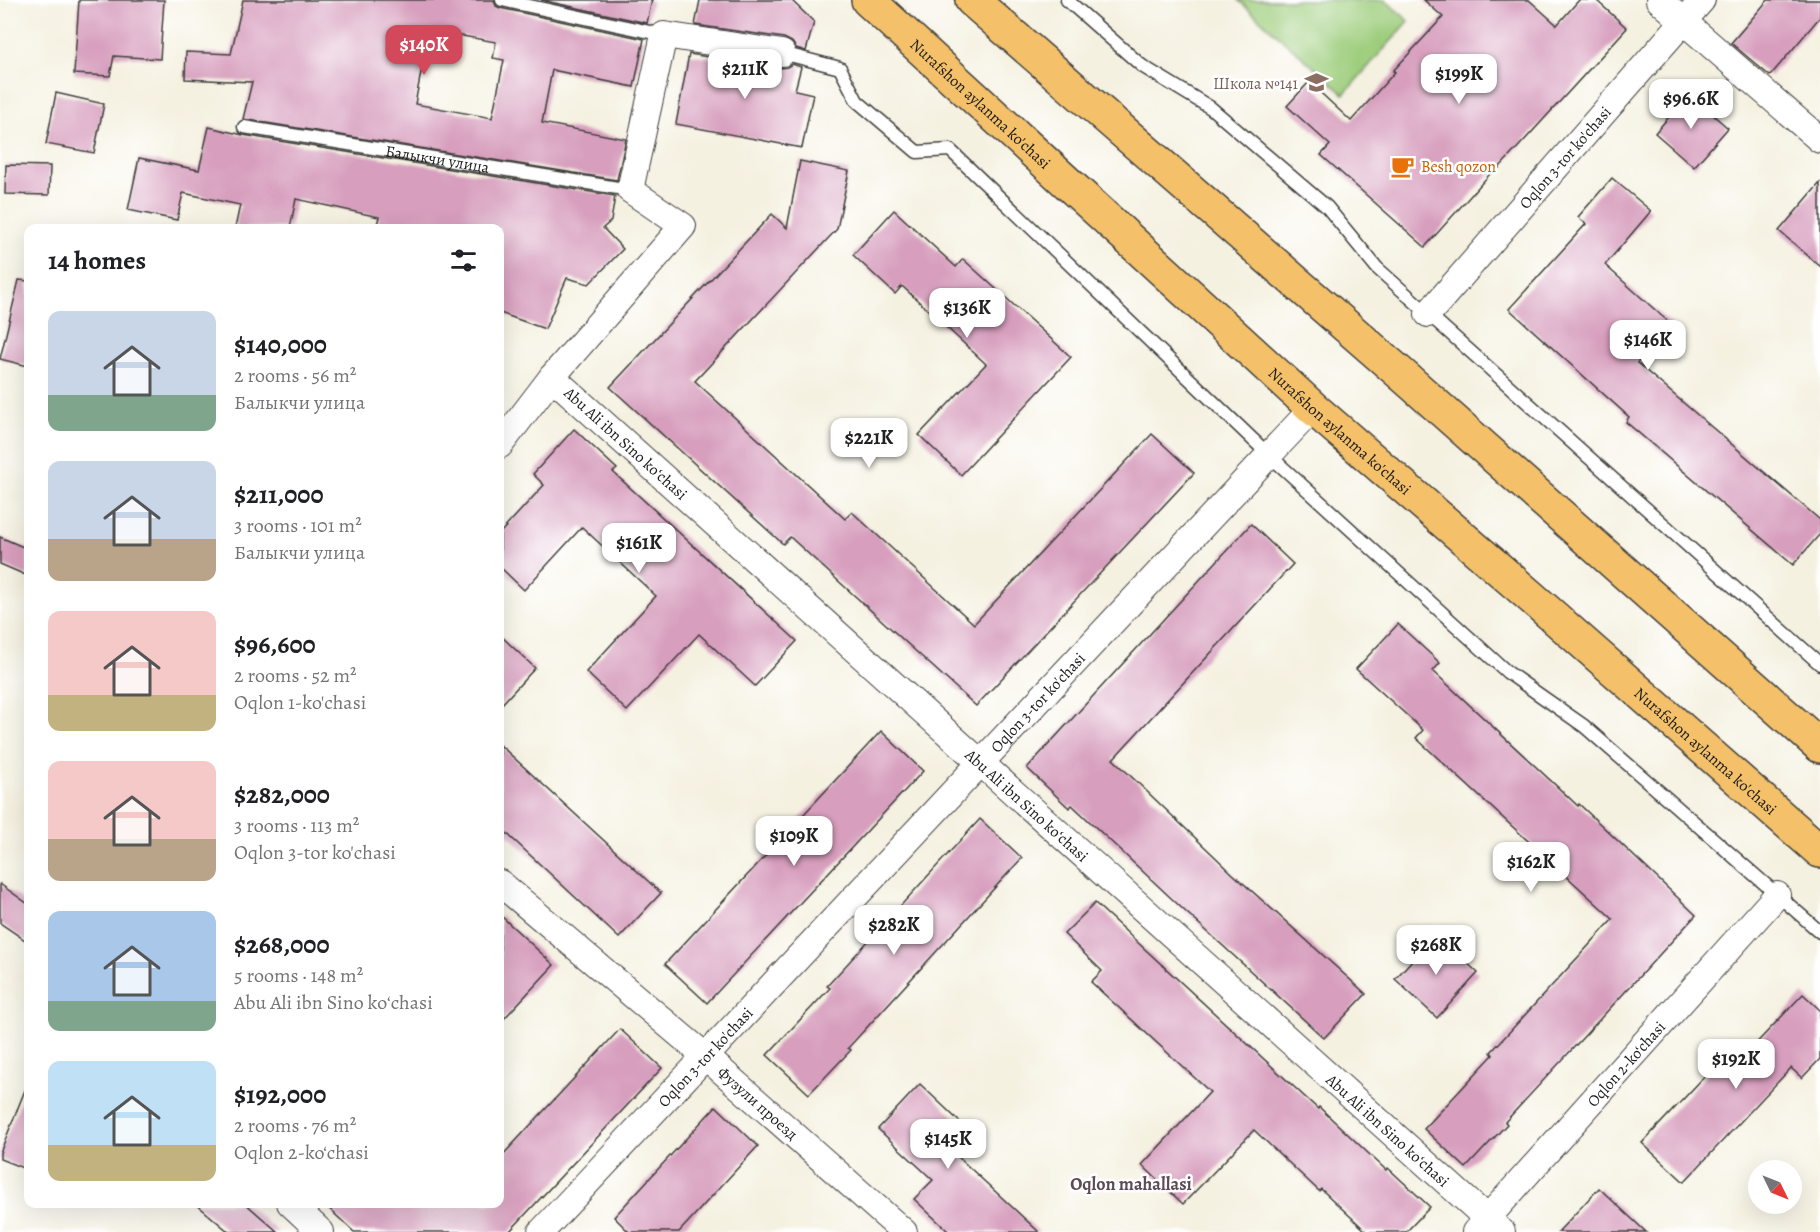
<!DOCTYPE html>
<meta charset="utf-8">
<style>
body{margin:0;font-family:Alegreya,serif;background:#f6f6f6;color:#202124;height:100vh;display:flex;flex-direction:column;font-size:22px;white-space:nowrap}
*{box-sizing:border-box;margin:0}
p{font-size:20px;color:#757577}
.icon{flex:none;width:33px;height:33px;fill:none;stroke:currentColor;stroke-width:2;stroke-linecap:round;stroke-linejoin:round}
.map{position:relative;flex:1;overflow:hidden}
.drawer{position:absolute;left:24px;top:224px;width:480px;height:984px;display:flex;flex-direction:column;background:#fff;border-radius:12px;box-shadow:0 6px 24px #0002}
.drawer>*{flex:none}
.needle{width:39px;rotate:133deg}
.fabs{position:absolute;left:1748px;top:1160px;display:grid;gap:12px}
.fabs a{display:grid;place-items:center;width:54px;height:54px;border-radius:50%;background:#fff;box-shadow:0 6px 24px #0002;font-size:30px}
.price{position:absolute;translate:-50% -51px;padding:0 14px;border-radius:12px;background:#fff;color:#222;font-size:20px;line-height:39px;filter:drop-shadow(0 2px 3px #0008)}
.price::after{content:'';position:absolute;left:50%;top:36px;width:18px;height:14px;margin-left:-9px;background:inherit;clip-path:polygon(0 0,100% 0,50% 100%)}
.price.current{background:#d1495b;color:#fff}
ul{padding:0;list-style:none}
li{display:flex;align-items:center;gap:18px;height:150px;padding:0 24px}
li span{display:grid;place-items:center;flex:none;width:168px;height:120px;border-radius:12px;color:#555}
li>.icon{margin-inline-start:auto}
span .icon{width:72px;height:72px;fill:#fffc;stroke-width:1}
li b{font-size:26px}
h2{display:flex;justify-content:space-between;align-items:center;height:72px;padding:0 24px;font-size:26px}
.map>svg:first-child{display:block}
.green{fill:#9dcd7c;stroke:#5c744c;stroke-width:1.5}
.building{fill:#d79ebd;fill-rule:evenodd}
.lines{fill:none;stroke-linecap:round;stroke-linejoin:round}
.service-casing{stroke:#3d3c3a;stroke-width:15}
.minor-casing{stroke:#3d3c3a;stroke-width:28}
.primary-casing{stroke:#3d3c3a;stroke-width:36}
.service{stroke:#fff;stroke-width:12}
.minor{stroke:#fff;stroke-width:26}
.primary{stroke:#f4c16b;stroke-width:33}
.labels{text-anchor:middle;stroke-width:5;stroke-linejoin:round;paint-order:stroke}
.education-label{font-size:16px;fill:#785e54;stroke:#fff;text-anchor:end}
.street-label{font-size:16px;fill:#1c1c1c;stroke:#fff}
.food-label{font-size:16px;fill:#c56008;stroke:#fff;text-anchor:start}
.neighbourhood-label{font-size:18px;font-weight:bold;fill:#5d4a54;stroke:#fff}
</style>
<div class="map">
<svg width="1820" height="1232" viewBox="0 0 1820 1232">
<rect width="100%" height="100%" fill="#fff"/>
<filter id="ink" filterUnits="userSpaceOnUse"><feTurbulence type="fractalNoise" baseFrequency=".0167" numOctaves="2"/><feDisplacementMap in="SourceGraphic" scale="12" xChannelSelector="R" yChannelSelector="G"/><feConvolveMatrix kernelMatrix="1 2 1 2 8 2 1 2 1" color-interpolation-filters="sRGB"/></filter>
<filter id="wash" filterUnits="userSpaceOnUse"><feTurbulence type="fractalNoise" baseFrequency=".008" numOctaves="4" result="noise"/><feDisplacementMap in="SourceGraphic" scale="24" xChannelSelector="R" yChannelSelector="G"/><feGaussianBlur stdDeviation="1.35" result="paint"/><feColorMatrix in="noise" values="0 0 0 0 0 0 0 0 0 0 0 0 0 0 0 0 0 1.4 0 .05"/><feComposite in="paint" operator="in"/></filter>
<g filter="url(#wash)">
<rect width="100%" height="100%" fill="#f5f1e1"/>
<polygon class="green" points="1238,0 1385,0 1409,21 1344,94"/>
<g id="blocks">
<g class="building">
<polygon points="79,0 164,0 160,59 114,56 110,76 74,74"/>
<path d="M243,0H494L496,6L500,8L644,39L634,87L552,70L542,123L626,139L617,180L243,119L252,82L185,79L186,52L231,54ZM429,30L496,42L493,58L504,60L492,118L415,104Z"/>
<polygon points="541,0 652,0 647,23"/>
<polygon points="700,0 791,0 814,22 806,51 796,48 792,42 784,38 695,25"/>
<polygon points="1424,0 1529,0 1557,25 1579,0 1596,0 1627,28 1499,168 1497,166 1425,247 1321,155 1330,145 1287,106 1309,82 1351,121 1395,72 1393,71 1443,17"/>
<polygon points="1768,0 1820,0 1820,17 1770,76 1731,43"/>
<polygon points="689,54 780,68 787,67 792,64 801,67 795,90 813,94 802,148 676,124"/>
<polygon points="56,93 104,104 94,153 46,144"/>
<polygon points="1689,94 1728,128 1694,167 1655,133"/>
<polygon points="209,127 243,135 615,196 611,221 603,228 623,249 589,284 567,278 545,329 500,313 500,228 376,228 379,217 296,199 290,228 235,228 240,205 183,193 177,220 128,210 139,158 199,170"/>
<polygon points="800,161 849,171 837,229 695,381 845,519 852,512 974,624 1152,434 1194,473 976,706 790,537 783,544 610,387 772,214 787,228"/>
<polygon points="6,165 50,166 49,195 5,194"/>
<polygon points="1612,178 1651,211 1605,265 1672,325 1637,363 1820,520 1820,534 1793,565 1626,422 1629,417 1509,309 1586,224 1578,217"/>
<polygon points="1820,183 1820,266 1779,231"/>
<polygon points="894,210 956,267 963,259 1071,357 961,475 919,435 986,364 902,286 895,294 853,255"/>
<polygon points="19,280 28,281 28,366 0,359"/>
<polygon points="574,429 617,469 613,472 797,641 755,686 699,634 627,711 586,672 656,596 582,527 524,590 500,567 500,533 544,485 533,474"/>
<polygon points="1251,524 1293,564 1113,759 1233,874 1366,994 1324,1038 1187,913 1072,805 1069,808 1027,768"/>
<polygon points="0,537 28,549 28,576 0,564"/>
<polygon points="1398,624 1440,663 1433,671 1578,806 1579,804 1696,915 1505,1122 1507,1124 1466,1168 1424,1129 1493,1055 1491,1052 1613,919 1416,738 1423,730 1356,669"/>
<polygon points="500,635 535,668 500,706"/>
<polygon points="881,731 923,771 707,1003 665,964"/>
<polygon points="500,745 661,893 619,938 500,827"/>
<polygon points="980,819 1022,858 848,1048 851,1050 809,1094 767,1055 830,988 827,986"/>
<polygon points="0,884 28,904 28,942 0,923"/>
<polygon points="1095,903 1318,1109 1319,1107 1386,1170 1388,1168 1430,1207 1406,1232 1367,1232 1321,1189 1319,1191 1254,1130 1183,1204 1142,1165 1210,1092 1091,982 1102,971 1064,934"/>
<polygon points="500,915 554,965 500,1023"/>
<polygon points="1436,934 1478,973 1437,1018 1395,979"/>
<polygon points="1803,994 1820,1010 1820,1059 1802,1078 1791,1068 1684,1182 1642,1143 1735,1044 1746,1054"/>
<polygon points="620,1029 662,1068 509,1232 354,1232 323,1203 500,1203 500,1158"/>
<polygon points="920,1084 961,1123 943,1143 1039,1232 949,1232 914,1199 933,1180 878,1129"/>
<polygon points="27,1085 28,1086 28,1170 0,1159 0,1153"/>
<polygon points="716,1106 758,1146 679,1232 629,1232 614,1217"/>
<polygon points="1599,1188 1646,1232 1558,1232"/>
<polygon points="195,1203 245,1203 278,1232 229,1232"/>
</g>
</g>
</g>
<g filter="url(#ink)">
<use href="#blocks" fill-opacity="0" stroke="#3d3c3a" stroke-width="1.5"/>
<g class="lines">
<defs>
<g id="service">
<polyline points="502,0 664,35"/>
<polyline points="1067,0 1142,66 1211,108 1327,207 1377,268 1820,664"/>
<polyline points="782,53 840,68 857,101 917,152 950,150 1269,455 1507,672 1584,726 1820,932"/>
<path id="s1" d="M244,127L630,190"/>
</g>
<g id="minor">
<polyline points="1659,0 1820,140"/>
<path id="s2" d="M1428,314L1702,0"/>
<polyline points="552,377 1502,1232"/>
<polyline points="500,445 552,377 683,226 630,190 664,35 782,53"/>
<path id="s3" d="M500,883L705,1056L904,1232"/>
<polyline points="290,1203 321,1232"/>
<path id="s4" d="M541,1232L1313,408"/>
<path id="s5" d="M1475,1232L1777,895"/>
</g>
<g id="primary">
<path id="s6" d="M868,0L1313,408L1530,596L1820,851"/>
<polyline points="972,0 1408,380 1820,746"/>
</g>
</defs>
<use href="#service" class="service-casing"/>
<use href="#minor" class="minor-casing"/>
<use href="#primary" class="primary-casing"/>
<use href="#service" class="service"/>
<use href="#minor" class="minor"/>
<use href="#primary" class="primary"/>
</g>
</g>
<defs>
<symbol id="school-bare" viewBox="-9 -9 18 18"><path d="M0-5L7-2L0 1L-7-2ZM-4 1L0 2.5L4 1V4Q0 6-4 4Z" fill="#8d6e63" stroke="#fff" stroke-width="2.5" paint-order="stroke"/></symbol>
<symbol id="cafe-bare" viewBox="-9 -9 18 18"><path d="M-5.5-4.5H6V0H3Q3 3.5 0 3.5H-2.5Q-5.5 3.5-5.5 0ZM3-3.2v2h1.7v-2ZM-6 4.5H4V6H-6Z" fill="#e8710a" stroke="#fff" stroke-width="2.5" paint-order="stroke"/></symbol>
</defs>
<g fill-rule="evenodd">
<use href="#school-bare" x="1300" y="66" width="33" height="33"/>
<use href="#cafe-bare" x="1386" y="150" width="33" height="33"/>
</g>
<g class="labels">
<g class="education-label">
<text x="1298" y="89">Школа №141</text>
</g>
<g class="street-label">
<text dy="6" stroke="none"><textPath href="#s6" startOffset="153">Nurafshon aylanma ko'chasi</textPath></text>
<text dy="6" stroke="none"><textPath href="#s2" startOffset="208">Oqlon 3-tor ko'chasi</textPath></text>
<text dy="6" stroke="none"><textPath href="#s1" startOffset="196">Балыкчи улица</textPath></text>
<text dy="6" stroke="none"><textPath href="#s6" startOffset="639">Nurafshon aylanma ko'chasi</textPath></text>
<text transform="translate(626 443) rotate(42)" y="6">Abu Ali ibn Sino koʻchasi</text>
<text dy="6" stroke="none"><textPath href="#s4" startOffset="726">Oqlon 3-tor ko'chasi</textPath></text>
<text dy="6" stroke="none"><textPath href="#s6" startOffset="1125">Nurafshon aylanma ko'chasi</textPath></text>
<text transform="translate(1027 805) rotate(42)" y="6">Abu Ali ibn Sino koʻchasi</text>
<text dy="6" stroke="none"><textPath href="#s4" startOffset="240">Oqlon 3-tor ko'chasi</textPath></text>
<text dy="6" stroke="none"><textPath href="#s5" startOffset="226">Oqlon 2-ko‘chasi</textPath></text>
<text dy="6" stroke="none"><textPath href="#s3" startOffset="339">Фузули проезд</textPath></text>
<text transform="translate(1388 1130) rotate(42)" y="6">Abu Ali ibn Sino koʻchasi</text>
</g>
<g class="food-label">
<text x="1421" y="172">Besh qozon</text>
</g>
<g class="neighbourhood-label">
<text x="1131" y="1190">Oqlon mahallasi</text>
</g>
</g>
</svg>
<div class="fabs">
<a><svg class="needle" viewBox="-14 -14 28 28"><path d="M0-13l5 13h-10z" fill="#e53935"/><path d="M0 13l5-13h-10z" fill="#757577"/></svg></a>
</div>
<b class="price current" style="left:424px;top:76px">$140K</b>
<b class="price" style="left:745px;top:100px">$211K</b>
<b class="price" style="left:1459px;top:105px">$199K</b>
<b class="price" style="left:1691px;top:130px">$96.6K</b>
<b class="price" style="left:967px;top:339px">$136K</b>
<b class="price" style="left:1648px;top:371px">$146K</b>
<b class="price" style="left:869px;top:469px">$221K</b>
<b class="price" style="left:639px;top:574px">$161K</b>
<b class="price" style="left:794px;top:867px">$109K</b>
<b class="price" style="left:1531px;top:893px">$162K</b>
<b class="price" style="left:894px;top:956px">$282K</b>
<b class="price" style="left:1436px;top:976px">$268K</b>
<b class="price" style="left:1736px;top:1090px">$192K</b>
<b class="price" style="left:948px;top:1170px">$145K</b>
<section class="drawer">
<h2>14 homes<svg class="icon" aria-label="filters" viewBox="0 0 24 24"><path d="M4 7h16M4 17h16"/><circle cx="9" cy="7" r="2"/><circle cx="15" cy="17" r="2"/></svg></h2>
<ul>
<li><span style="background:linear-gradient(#c9d6e8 70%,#7fa58c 0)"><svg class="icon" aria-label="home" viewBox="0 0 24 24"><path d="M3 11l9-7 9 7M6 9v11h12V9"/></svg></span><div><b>$140,000</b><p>2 rooms · 56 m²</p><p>Балыкчи улица</p></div></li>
<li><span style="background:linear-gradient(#c9d6e8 65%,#b9a48a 0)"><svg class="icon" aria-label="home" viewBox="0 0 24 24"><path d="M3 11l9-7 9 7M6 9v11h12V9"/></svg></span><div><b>$211,000</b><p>3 rooms · 101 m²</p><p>Балыкчи улица</p></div></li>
<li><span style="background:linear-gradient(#f6c9c9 70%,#c2b280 0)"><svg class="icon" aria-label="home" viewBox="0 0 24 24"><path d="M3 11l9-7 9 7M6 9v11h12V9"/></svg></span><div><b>$96,600</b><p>2 rooms · 52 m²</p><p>Oqlon 1-ko'chasi</p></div></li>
<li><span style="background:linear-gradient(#f6c9c9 65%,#b9a48a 0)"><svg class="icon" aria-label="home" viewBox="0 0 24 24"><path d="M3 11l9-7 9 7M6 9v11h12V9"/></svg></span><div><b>$282,000</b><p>3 rooms · 113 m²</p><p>Oqlon 3-tor ko'chasi</p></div></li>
<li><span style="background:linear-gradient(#a9c7e8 75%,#7fa58c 0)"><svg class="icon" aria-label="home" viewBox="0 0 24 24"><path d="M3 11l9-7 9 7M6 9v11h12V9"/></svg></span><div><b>$268,000</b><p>5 rooms · 148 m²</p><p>Abu Ali ibn Sino koʻchasi</p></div></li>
<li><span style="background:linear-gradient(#bfe0f5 70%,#c2b280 0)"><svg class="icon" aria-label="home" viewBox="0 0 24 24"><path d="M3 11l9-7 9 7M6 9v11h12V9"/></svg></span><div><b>$192,000</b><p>2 rooms · 76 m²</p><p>Oqlon 2-ko‘chasi</p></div></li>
</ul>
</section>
</div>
